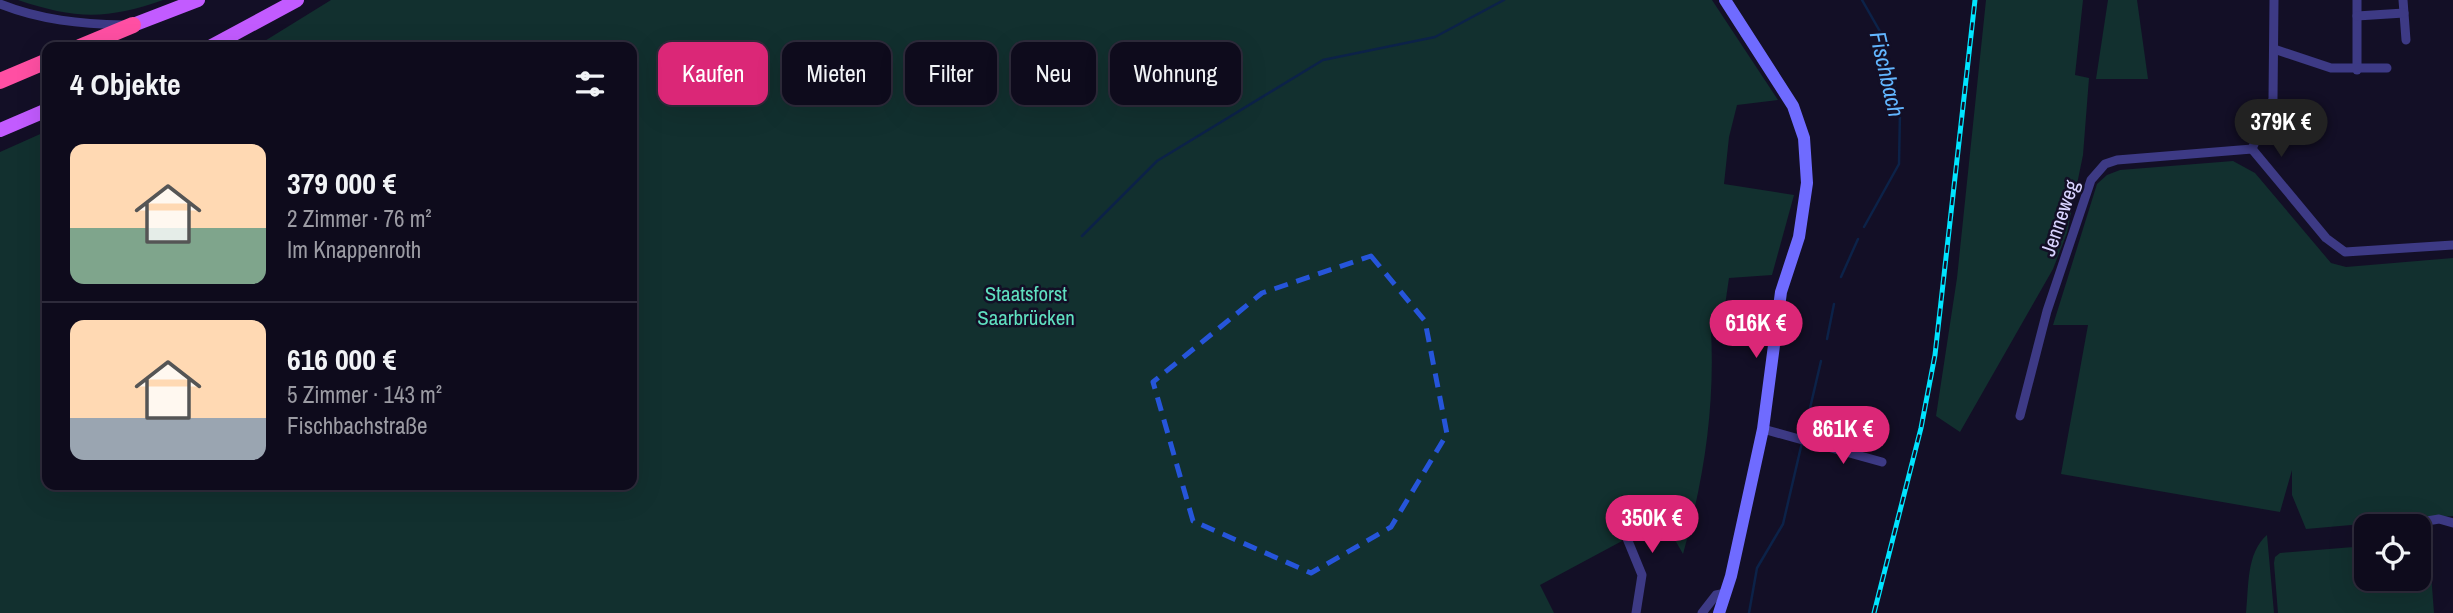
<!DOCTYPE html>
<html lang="de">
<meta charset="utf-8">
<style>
body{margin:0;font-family:"Archivo Narrow",sans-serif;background:#171425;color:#f1f3f6;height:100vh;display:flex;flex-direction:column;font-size:26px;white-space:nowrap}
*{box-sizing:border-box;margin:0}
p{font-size:23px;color:#9b9ba3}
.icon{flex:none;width:38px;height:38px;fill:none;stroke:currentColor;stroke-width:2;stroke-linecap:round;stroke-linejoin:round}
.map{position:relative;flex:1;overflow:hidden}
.details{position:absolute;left:42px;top:42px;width:595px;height:448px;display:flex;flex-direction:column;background:#0e0b1c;border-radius:14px;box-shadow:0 7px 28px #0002,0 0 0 2px #2e2b3b}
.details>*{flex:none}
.top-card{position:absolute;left:658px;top:42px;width:665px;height:63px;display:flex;gap:14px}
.buttons{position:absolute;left:2354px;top:514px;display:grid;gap:14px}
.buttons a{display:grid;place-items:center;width:77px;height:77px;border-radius:14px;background:#0e0b1c;box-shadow:0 7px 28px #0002,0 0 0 2px #2e2b3b;font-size:35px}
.price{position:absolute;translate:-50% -60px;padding:0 16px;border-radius:24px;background:#db2777;color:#fff;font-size:23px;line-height:46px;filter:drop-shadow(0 2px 4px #0008)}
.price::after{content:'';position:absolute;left:50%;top:42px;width:21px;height:16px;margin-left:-10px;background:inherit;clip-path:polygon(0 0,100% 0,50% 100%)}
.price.on{background:#222;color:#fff}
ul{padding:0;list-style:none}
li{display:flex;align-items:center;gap:21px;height:175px;padding:0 28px}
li+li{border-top:2px solid #2e2b3b}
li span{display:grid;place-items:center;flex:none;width:196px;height:140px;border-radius:14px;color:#555}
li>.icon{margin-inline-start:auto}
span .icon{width:84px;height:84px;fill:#fffc;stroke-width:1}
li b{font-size:30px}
h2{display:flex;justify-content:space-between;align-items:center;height:84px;padding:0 28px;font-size:30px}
.pill{padding:0 24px;border-radius:14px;background:#0e0b1c;box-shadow:0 7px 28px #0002,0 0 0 2px #2e2b3b;font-size:24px;line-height:63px}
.pill.on{background:#db2777;color:#fff}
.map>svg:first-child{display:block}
.green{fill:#12302f}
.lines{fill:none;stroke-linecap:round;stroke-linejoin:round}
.stream{stroke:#0c2248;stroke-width:2.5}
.street{stroke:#3d3a85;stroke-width:9}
.secondary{stroke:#6f6bff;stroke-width:12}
.primary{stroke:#c25bff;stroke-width:14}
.highway{stroke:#ff4fa3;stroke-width:16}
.rail-casing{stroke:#00e5ff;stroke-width:5}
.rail{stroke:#130f26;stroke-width:2.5;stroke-dasharray:8;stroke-linecap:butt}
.marked{fill:none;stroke:#2655da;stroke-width:5;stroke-dasharray:14 9;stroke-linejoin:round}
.labels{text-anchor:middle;stroke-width:5;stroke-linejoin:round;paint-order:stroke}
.street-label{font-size:21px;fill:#d9d4ff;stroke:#130f26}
.park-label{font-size:21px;fill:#5fe0c0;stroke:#130f26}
.water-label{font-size:23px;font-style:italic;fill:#62b6ff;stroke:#130f26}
</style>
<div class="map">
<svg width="2453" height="613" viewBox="0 0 2453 613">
<rect width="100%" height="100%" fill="#130f26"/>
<g class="green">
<path d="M18,0H163C107,20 74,19 18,0Z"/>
<path d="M331,0H1712L1778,100L1737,105L1729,137L1724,184L1794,195L1772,275L1729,278L1722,326L1711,330C1715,407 1704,480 1683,554L1662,517L1642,527L1622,495L1606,524L1615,527L1622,541L1540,585L1554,613H0V152L47,131V485H632V47H255Z"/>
<polygon points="1986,0 2083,0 2075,75 2089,78 2083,155 2067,233 2053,269 1960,432 1936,416 1957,278"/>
<polygon points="2108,0 2137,0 2148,79 2096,79"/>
<polygon points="2233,161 2255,173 2331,263 2346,267 2453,258 2453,516 2306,529 2292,495 2292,470 2280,512 2061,474 2088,325 2053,325 2097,184 2107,175 2120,170"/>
<path d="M2267,535L2274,613H2246C2249,587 2246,553 2267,535Z"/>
<polygon points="2419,542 2427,543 2429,547 2434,613 2278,613 2274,563 2275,557 2280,553 2366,546 2366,579 2418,579"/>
</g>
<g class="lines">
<g class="stream">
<polyline points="1862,0 1882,35 1900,111 1899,164 1864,227"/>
<polyline points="1082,236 1157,161 1323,60 1435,37 1504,0"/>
<polyline points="1841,277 1858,239"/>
<polyline points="1827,339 1834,304"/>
<polyline points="1749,613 1757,568 1783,524 1821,361"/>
</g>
<g class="street">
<polyline points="2357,0 2357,70"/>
<polyline points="2403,0 2406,40"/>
<path d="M0,4C40,20 81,24 124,25"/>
<polyline points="2357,16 2404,13"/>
<polyline points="2274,49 2331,68 2387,68"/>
<polyline points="2252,149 2326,238 2345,252 2453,245"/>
<polyline points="2252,149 2273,99 2274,0"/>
<polyline points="2020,416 2047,311 2091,180 2105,164 2117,160 2252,149"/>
<polyline points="1763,429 1882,462"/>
<polyline points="2391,527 2439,519 2453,523"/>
<polyline points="1626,536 1642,575 1636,613"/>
<polyline points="1702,613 1716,595 1726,593"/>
</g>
<polyline class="secondary" points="1719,613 1731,576 1763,429 1781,292 1799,237 1807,183 1804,138 1793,106 1725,0"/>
<g class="primary">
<polyline points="133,25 198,0"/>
<polyline points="210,47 297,0"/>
<polyline points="0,130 47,110"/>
</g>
<g class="highway">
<polyline points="80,47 133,25"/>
<polyline points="0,81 47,61"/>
</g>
<defs>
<polyline id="rail" points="1874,613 1921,428 1935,355 1975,0"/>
</defs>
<use href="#rail" class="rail-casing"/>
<use href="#rail" class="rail"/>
</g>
<path class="marked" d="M1371,256L1425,321L1447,434L1391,527L1311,573L1193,521L1153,382L1262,293Z"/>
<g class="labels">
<g class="street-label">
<text transform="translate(2060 218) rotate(-71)" y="7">Jenneweg</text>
</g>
<g class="park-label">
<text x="1026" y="301">Staatsforst<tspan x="1026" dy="24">Saarbrücken</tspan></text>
</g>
<g class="water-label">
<text transform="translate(1887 74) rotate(77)" y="8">Fischbach</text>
</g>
</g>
</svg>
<div class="buttons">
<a><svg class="icon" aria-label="locate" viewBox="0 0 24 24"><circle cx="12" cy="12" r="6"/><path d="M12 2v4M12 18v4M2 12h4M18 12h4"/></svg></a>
</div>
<b class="price on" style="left:2281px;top:159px">379K €</b>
<b class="price" style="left:1756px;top:360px">616K €</b>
<b class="price" style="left:1843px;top:466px">861K €</b>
<b class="price" style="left:1652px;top:555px">350K €</b>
<div class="top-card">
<a class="pill on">Kaufen</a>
<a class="pill">Mieten</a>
<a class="pill">Filter</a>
<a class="pill">Neu</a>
<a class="pill">Wohnung</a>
</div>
<section class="details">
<h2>4 Objekte<svg class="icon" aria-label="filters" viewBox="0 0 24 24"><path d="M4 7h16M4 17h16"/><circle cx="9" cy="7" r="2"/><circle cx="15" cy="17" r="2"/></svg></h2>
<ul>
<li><span style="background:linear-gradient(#ffd9b3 60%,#7fa58c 0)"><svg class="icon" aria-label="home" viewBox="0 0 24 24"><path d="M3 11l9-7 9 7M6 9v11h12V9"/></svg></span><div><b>379 000 €</b><p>2 Zimmer · 76 m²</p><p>Im Knappenroth</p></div></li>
<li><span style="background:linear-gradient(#ffd9b3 70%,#9aa5b1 0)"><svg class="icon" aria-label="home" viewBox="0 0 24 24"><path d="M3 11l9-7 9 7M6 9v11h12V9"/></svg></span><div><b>616 000 €</b><p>5 Zimmer · 143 m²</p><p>Fischbachstraße</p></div></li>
</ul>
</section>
</div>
